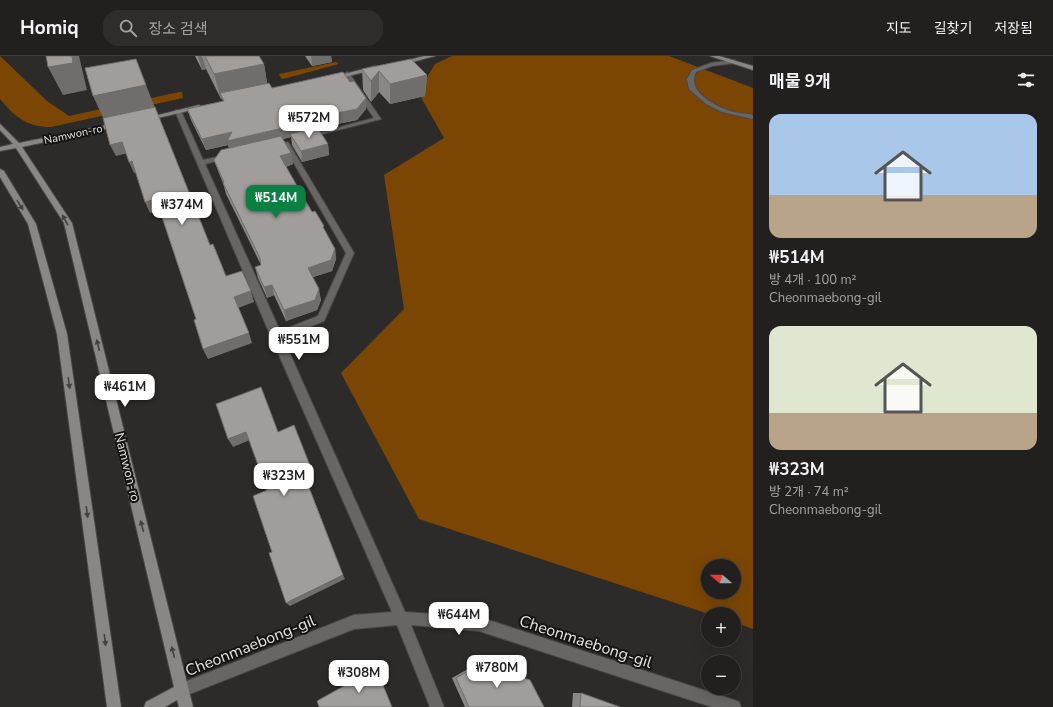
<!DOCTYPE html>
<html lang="ko">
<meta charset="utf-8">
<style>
body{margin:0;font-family:"Nunito Sans","Noto Sans KR",sans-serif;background:#2e2d2c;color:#f1f3f6;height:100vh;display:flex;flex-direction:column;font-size:15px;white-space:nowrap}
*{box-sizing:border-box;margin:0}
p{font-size:13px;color:#a2a3a4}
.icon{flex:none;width:22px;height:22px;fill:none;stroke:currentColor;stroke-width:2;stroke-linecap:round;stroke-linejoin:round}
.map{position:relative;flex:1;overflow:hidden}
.sheet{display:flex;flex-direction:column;background:#22201f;width:300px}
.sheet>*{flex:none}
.needle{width:26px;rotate:290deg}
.buttons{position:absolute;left:701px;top:503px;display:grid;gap:8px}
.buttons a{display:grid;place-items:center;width:40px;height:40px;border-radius:50%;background:#22201f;box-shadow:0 4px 16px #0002,0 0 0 1px #3f3e3d;font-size:20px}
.price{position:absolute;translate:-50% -34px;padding:0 9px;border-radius:8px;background:#fff;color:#222;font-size:13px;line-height:26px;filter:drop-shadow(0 1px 2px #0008)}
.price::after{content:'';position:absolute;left:50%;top:24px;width:12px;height:9px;margin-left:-6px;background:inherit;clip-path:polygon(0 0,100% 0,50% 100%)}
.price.selected{background:#0b8043;color:#fff}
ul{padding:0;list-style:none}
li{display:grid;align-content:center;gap:8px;height:212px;padding:0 16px}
li span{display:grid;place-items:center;height:124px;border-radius:12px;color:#555}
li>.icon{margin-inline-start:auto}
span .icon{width:72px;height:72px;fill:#fffc;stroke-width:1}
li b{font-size:17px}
h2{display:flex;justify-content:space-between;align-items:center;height:48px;padding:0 16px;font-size:17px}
header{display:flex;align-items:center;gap:24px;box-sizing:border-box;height:56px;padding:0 20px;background:#22201f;border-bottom:1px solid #3f3e3d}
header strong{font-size:19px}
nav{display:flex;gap:22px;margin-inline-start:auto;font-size:14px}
.search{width:280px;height:36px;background:#2e2d2c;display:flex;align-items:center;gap:10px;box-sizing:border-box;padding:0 14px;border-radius:16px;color:#a2a3a4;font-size:15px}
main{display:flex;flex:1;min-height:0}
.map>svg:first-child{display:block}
.forest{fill:#7b4604;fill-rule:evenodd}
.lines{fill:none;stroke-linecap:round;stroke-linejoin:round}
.lane-casing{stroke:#4a4847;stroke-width:2}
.street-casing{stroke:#4a4847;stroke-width:2}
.secondary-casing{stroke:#4a4847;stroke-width:2}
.lane{fill:#676665;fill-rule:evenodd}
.street{fill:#676665;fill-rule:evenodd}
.secondary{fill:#898786;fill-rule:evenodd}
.wall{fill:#8a8785}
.shaded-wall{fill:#706e6c}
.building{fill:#a09d9b;stroke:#706e6c}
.oneway{fill:#434141}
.labels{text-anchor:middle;stroke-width:4;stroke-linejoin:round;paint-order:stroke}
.far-street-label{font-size:11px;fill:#e4e3e2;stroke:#141313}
.street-label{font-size:13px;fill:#e4e3e2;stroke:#141313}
.near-street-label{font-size:16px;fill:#e4e3e2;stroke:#141313}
</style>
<header>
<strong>Homiq</strong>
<div class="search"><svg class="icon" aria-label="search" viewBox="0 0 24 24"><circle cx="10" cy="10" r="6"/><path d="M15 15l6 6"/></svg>장소 검색</div>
<nav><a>지도</a><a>길찾기</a><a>저장됨</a></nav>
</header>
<main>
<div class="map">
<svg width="753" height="651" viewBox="0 0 753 651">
<rect width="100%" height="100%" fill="#2d2b29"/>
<g class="forest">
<path d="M0,0L47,45L69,60L179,36H182L183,42L51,71C27,71 15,61 0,43Z"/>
<path d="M452,0H669L753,32V573L734,566V558H709L419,463L341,317L404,253L384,119L444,82L418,36L435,8ZM708,510H734V536H708Z"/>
<polygon points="336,6 339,8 283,23 281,22 279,18"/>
</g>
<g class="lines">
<defs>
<path id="lane" d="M733,4L735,5V7L712,10L696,16C687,34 710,47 725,53C733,57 744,57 753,59V63L722,56L706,48L689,33L687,23L692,14L711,7Z"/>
<g id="street">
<polygon points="347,16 349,17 381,63 307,82 307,80 374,62 344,18"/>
<polygon points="176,54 181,55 203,104 227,99 231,101 205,108 280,275 318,260 346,197 284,90 273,92 270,90 271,89 288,86 354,197 324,265 283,282 405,556 479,561 734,644 739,646 741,651 712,651 479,575 411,569 444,651 430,651 397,569 354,573 182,641 177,639 175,634 177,629 354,559 392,556 271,281 175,55"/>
</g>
<g id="secondary">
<polygon points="424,0 435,0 401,9 398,7"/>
<polygon points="710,0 719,0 753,10 753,14"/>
<polygon points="375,10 377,11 377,13 332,24 329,22"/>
<polygon points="199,49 202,51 201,52 145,65 142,63"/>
<polygon points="117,67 120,69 119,70 22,91 72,167 193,651 179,651 177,644 165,651 144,651 146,646 174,631 64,167 16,92 0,95 0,91 13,88 0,74 0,68 19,87"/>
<polygon points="0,113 4,115 36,168 67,278 121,651 107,651 57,278 28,168 0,121"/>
</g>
</defs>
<use href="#lane" class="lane-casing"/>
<use href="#street" class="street-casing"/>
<use href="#secondary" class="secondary-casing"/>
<use href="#lane" class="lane"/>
<use href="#street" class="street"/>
<use href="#secondary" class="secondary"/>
</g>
<g class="wall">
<polygon points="195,0 259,0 264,8 267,27 272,32 350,26 366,42 366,53 357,64 318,72 328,88 329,99 302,106 292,89 291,81 283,83 291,97 293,108 286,111 312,156 325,175 335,193 336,203 332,215 313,221 321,244 317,254 286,265 274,239 267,242 258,222 255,211 261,209 226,138 223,127 218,115 214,104 229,92 228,89 206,94 191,64 187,53 223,45 222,43 221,43 206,13 202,14"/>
<polygon points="305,0 331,0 332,6 312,10"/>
<polygon points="362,13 427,19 425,40 390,48 379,36 371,46 363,34"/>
<polygon points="477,608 481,608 544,651 465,651 452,622"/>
<polygon points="573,637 581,637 620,651 572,651"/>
</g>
<g class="shaded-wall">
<polygon points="72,0 79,0 87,34 63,39 48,11"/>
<polygon points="198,0 202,0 206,13 202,14"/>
<polygon points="311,0 331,0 332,6 312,10"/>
<polygon points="264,8 268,32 220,37 222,43 221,43 214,18"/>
<polygon points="379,15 379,36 371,46 371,25"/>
<polygon points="427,19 425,40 390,48 390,28"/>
<polygon points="146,29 157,57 106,68 93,40"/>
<polygon points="366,42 366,53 357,64 290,78 291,81 230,96 228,89 206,94 202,83 232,76 312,62"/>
<polygon points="122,86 128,97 116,100 110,89"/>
<polygon points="328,88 329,99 302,106 301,95"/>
<polygon points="291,97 293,108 282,112 280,100"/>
<polygon points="132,105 138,116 134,117 129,106"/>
<polygon points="156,143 161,154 150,157 145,146"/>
<polygon points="335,193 336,203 332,215 310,222 308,212"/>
<polygon points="272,229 274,239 267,242 264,231"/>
<polygon points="319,233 321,244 317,254 286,265 284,254"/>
<polygon points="251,235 254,246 238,252 234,241"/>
<polygon points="249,277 252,287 208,303 203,293"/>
<polygon points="246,376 250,384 233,391 228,383"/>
<polygon points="311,412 314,419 306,423 303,416"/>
<polygon points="343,519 345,523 290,550 286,547"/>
</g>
<g class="building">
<polygon points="46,0 72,0 73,7 48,11"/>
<polygon points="205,0 259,0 264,8 214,18"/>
<polygon points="136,3 146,29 93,40 85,12"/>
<polygon points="411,3 427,19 390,28 379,15 371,25 362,13"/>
<polygon points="343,16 350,26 354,25 366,42 357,53 312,62 313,65 227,85 232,76 202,83 187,53 224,45 220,37 269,27 272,32"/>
<polygon points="155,51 210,189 213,188 226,220 242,215 251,235 234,241 249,277 203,293 194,264 196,263 156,143 145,146 132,105 129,106 122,86 110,89 103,62"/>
<polygon points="317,71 328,88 301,95 290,78"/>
<polygon points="281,80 291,97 280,100 312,156 315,155 324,170 323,171 335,193 331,204 308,212 319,233 315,244 284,254 272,229 264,231 255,211 261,209 260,202 223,127 224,126 214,104 221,94"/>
<polygon points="261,331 278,376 294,369 311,412 303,416 343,519 286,547 269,497 272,496 253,440 267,434 246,376 228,383 216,348"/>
<polygon points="481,608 530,624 544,651 469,651 456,622"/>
<polygon points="376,612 392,651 319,651 317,645"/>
<polygon points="581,637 620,651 580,651"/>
</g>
<defs><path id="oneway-solid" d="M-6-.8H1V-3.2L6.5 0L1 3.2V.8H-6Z"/></defs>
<g class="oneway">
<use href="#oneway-solid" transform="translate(20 149) rotate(59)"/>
<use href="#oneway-solid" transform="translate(65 164) rotate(-119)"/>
<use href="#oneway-solid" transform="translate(98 289) rotate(-104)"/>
<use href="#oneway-solid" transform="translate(69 327) rotate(82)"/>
<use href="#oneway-solid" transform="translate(87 456) rotate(82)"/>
<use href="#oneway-solid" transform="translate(142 470) rotate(-104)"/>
<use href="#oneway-solid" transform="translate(105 584) rotate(82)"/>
<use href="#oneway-solid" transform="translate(173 596) rotate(-104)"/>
</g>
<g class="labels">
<g class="far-street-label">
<text transform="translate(73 78) rotate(-12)" y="4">Namwon-ro</text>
</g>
<g class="street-label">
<text transform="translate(128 411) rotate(76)" y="5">Namwon-ro</text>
</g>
<g class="near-street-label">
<text transform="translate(586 585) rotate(18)" y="6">Cheonmaebong-gil</text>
<text transform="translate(250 589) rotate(-22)" y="6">Cheonmaebong-gil</text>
</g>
</g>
</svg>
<div class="buttons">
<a><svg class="needle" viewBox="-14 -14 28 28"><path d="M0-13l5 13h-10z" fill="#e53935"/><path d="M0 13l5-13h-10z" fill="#a2a3a4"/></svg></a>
<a>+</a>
<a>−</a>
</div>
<b class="price" style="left:309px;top:83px">₩572M</b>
<b class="price selected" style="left:276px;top:163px">₩514M</b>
<b class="price" style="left:182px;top:170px">₩374M</b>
<b class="price" style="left:299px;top:305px">₩551M</b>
<b class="price" style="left:125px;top:352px">₩461M</b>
<b class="price" style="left:284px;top:441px">₩323M</b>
<b class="price" style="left:459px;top:580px">₩644M</b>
<b class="price" style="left:497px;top:633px">₩780M</b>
<b class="price" style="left:359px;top:638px">₩308M</b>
</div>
<section class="sheet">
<h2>매물 9개<svg class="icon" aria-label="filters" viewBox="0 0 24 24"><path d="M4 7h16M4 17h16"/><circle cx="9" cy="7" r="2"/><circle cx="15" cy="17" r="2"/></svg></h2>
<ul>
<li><span style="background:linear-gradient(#a9c7e8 65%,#b9a48a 0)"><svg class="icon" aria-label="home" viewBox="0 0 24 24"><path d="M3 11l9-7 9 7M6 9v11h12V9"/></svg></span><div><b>₩514M</b><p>방 4개 · 100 m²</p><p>Cheonmaebong-gil</p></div></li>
<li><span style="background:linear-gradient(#dfe7d0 70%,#b9a48a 0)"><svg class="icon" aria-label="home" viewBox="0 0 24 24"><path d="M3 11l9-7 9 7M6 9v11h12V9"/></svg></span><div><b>₩323M</b><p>방 2개 · 74 m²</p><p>Cheonmaebong-gil</p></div></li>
</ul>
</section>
</main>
